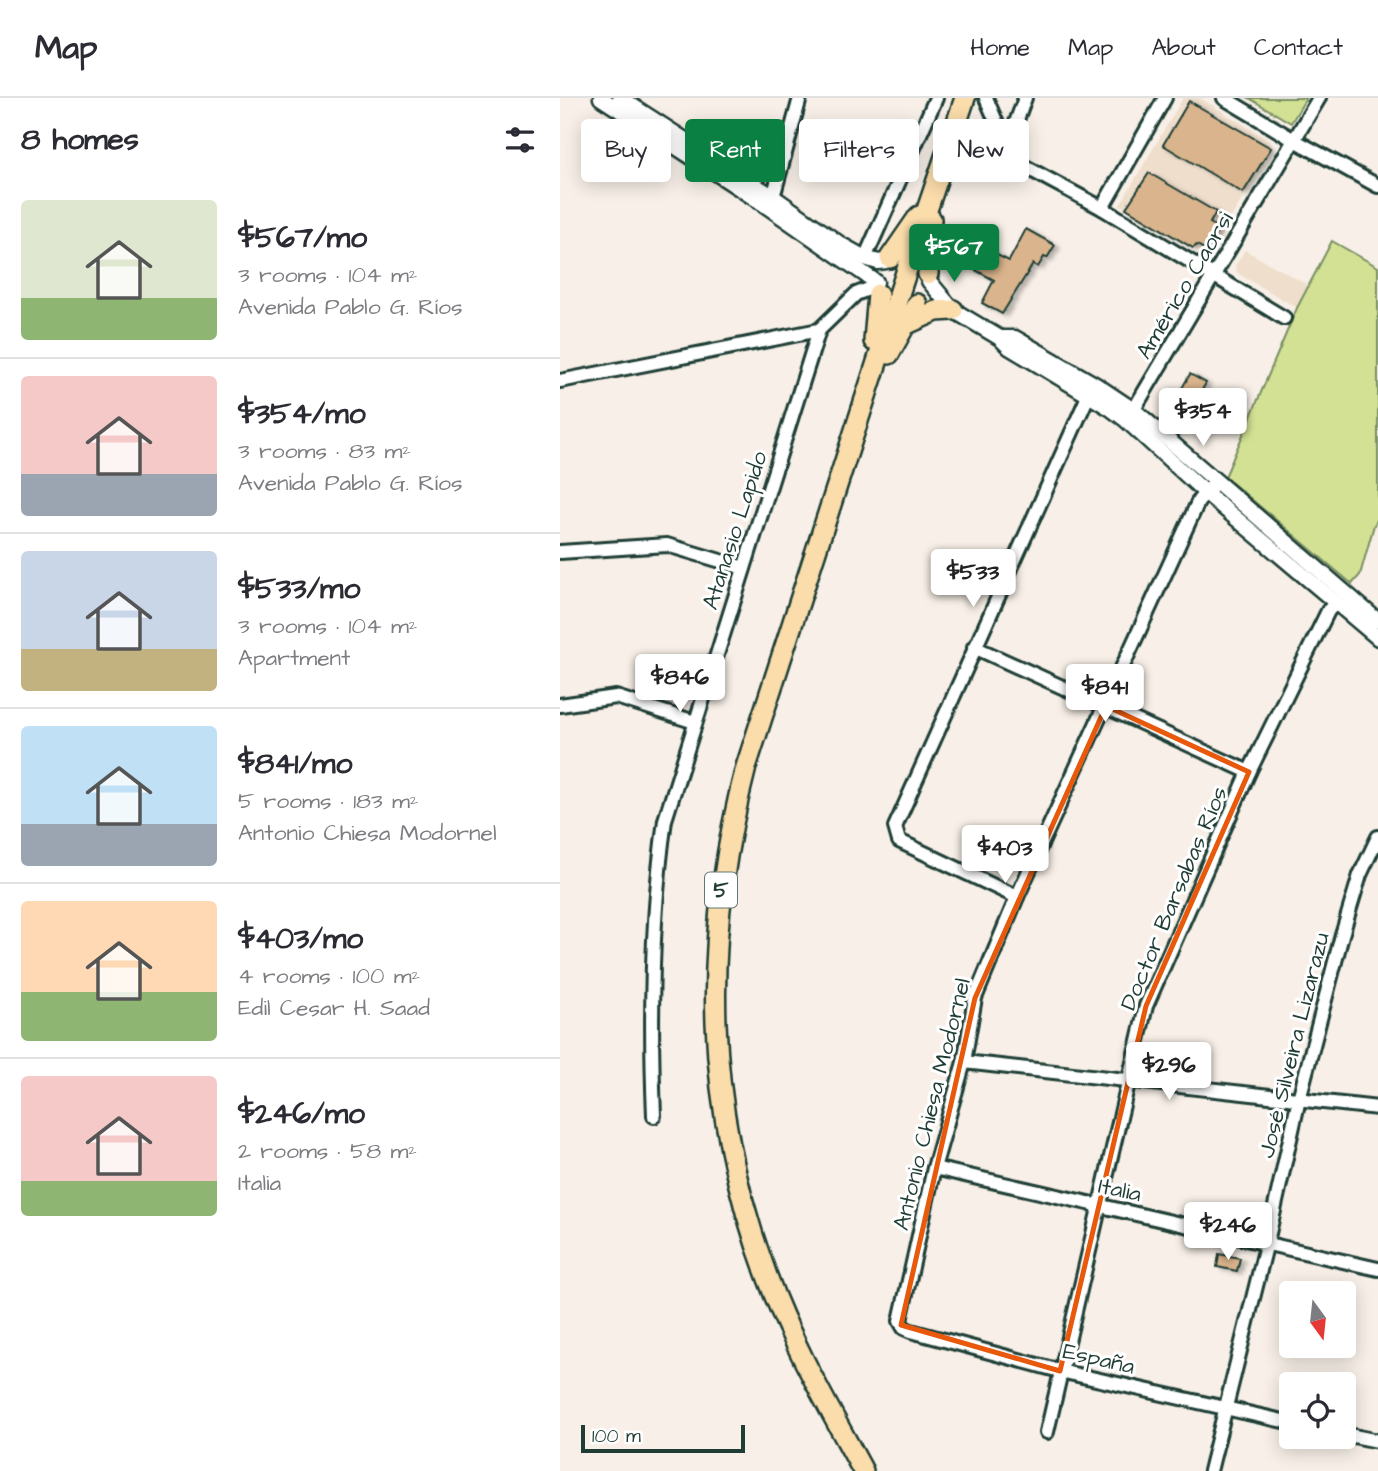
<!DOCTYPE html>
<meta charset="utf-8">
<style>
body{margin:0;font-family:"Architects Daughter",sans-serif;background:#f2f2f3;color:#2b2b33;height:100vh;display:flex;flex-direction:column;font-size:26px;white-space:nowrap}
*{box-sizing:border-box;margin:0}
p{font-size:23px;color:#7c7c81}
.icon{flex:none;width:38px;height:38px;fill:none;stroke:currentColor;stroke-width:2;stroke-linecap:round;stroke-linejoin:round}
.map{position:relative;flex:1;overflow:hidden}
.panel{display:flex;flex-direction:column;background:#fff;width:560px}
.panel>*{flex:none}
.guide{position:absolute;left:21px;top:21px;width:665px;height:63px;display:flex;gap:14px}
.needle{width:46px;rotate:165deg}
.tools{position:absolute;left:719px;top:1183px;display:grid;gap:14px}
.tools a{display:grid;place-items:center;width:77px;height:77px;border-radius:7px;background:#fff;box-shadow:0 4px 18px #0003;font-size:35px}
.scale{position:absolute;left:21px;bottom:18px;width:164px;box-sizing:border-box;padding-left:7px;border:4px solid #1f3d34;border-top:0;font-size:19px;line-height:24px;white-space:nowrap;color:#1f3d34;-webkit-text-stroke:5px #fff;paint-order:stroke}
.price{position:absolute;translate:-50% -60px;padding:0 16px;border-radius:7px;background:#fff;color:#222;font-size:23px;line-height:46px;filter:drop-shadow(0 2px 4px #0008)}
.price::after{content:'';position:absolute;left:50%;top:42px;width:21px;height:16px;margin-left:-10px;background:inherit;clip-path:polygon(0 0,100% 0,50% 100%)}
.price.selected{background:#0b8043;color:#fff}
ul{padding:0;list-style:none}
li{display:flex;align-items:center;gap:21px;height:175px;padding:0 21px}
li+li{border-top:2px solid #e1e1e2}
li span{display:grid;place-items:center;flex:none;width:196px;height:140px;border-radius:7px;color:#555}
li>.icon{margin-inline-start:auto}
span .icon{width:84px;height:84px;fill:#fffc;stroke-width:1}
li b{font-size:30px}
h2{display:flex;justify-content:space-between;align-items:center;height:84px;padding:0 21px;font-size:30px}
.pill{padding:0 24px;border-radius:7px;background:#fff;box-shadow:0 4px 18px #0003;font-size:24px;line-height:63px}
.pill.selected{background:#0b8043;color:#fff}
header{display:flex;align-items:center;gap:42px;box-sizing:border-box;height:98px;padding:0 35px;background:#fff;border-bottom:2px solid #e1e1e2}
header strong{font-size:33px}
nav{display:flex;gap:38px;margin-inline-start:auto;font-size:24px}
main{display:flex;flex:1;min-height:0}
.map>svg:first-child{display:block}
.built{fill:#efdecc}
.green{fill:#d3e194;stroke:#798f64;stroke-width:2}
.building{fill:#dab48c;stroke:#1f3d34;stroke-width:2;filter:url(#shadow)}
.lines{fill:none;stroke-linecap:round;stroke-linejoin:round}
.minor-casing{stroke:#1f3d34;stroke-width:18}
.tertiary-casing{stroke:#1f3d34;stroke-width:19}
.trunk-casing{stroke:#1f3d34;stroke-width:24}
.minor{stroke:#fff;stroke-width:12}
.tertiary{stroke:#fff;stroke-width:14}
.trunk{stroke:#fbdcab;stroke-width:19}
.marked{fill:none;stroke:#e8590c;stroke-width:5;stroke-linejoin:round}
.labels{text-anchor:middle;stroke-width:6;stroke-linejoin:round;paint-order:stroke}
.shield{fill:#fff;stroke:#627771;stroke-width:2}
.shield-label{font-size:21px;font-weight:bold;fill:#1f3d34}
.street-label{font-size:23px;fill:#1f3d34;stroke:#fff}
</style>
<header>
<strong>Map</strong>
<nav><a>Home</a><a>Map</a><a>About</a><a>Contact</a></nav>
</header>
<main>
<section class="panel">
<h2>8 homes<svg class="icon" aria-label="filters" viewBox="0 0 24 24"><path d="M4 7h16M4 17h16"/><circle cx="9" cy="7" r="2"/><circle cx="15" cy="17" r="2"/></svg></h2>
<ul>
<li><span style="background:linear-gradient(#dfe7d0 70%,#8fb573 0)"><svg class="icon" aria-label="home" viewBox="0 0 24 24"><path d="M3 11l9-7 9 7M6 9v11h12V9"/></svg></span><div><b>$567/mo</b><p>3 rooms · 104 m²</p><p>Avenida Pablo G. Ríos</p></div></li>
<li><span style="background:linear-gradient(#f6c9c9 70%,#9aa5b1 0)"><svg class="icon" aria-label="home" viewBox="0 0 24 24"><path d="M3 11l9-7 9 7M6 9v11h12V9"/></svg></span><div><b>$354/mo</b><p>3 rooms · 83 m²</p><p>Avenida Pablo G. Ríos</p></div></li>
<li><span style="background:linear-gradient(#c9d6e8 70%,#c2b280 0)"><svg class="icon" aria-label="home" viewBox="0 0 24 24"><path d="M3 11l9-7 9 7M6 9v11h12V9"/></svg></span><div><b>$533/mo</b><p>3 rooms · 104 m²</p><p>Apartment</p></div></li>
<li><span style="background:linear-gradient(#bfe0f5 70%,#9aa5b1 0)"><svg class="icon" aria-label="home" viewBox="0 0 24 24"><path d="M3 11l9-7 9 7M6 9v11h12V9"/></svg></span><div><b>$841/mo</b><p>5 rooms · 183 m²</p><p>Antonio Chiesa Modornel</p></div></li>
<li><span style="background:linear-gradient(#ffd9b3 65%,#8fb573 0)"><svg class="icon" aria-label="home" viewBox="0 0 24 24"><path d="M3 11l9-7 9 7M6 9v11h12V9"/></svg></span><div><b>$403/mo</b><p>4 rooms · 100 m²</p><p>Edil Cesar H. Saad</p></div></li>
<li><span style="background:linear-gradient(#f6c9c9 75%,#8fb573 0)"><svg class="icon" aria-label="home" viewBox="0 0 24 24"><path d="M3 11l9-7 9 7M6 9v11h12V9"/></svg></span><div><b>$246/mo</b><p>2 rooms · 58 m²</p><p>Italia</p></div></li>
</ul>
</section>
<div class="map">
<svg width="818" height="1373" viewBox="0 0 818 1373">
<defs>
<filter id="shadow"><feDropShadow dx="4.5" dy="2.5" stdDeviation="2" flood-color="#0004"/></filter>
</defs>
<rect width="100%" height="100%" fill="#f8f0e8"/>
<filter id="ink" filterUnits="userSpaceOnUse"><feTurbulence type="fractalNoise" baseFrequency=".0143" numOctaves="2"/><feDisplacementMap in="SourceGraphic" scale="14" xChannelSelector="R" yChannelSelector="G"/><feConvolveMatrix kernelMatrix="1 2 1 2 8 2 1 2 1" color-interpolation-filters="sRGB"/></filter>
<g filter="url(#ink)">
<g class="built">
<polygon points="623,0 640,0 711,43 713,50 652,151 639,153 560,107"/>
<polygon points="685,152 748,187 737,210 677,175 675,168"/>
</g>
<g class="green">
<polygon points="689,0 746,0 731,25"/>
<polygon points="772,143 818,169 818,421 814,427 800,477 792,486 665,379 737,210"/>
</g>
<g class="building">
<polygon points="629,3 711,50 683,95 603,47"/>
<polygon points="589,75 656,114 650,125 659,131 646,152 637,147 633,150 566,110"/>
<polygon points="466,131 495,147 487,160 484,159 478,169 473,166 442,216 422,205 434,182 410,169 421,149 449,163"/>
<polygon points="630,276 646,285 622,327 606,318"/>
<polygon points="659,1156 680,1160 677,1173 657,1169"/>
</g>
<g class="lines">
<defs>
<g id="minor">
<polyline points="426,0 447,49 458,65 542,110 724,220"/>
<polyline points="664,0 734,42 818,88"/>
<polyline points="447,49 465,0"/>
<polyline points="207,104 215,92 240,0"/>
<polyline points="542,110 605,0"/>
<polyline points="305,160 376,0"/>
<polyline points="0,283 259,232 296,196 316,188"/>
<polyline points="570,318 759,0"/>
<polyline points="652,388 639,402 457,799 415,900 404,964 374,1070 340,1223 344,1230 351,1233 500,1273 732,1325"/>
<polyline points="0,454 107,447 184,470"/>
<polyline points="414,549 689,674"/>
<polyline points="0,607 56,599 135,624"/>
<polyline points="457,799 339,743 335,729 529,296"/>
<polyline points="404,964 818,1010"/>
<path d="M94,1018C90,919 91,820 105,722L259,232"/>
<polyline points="374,1070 818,1171"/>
<polyline points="487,1334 586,908 689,674 768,513 775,505"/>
<polyline points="784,1336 818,1343"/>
<polyline points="650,1373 707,1144 739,1001 782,837 800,777 818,739"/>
</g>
<g id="tertiary">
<polyline points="41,0 205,107 316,184"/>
<polyline points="60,0 212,98 280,146 305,160 318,164 326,163"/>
<polyline points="369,183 393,212"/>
<polyline points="386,211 393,212 440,240 449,249 550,310 566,322 646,395 818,540"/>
<polyline points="440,240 455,240 536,287 575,313 818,523"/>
</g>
<g id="trunk">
<polyline points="330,160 359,118"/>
<polyline points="368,176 371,121"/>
<polyline points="347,226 376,213 393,212"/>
<polyline points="314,243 318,196"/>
<polyline points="329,256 357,206"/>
<path d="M303,1373C269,1310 232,1246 207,1178C144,1009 141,842 186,669L351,159L405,0"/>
</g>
</defs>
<use href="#minor" class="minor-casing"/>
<use href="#tertiary" class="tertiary-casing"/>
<use href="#trunk" class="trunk-casing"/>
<use href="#minor" class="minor"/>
<use href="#tertiary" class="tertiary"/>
<use href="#trunk" class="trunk"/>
</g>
</g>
<path class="marked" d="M546,608L689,674L586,908L500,1273L341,1227L415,900Z"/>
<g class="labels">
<rect class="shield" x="145" y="774.5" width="32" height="35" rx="5"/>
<g class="shield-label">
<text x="161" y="799">5</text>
</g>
<g class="street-label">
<text transform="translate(624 187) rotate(-59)" y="8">Américo Caorsi</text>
<text transform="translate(174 432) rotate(-72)" y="8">Atanasio Lapido</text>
<text transform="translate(613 800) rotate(-67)" y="8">Doctor Barsabas Ríos</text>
<text transform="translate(733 947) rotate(-76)" y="8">José Silveira Lizarazu</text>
<text transform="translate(371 1006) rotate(-76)" y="8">Antonio Chiesa Modornel</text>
<text transform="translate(560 1091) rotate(12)" y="8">Italia</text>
<text transform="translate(539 1260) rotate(13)" y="8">España</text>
</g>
</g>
</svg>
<div class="tools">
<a><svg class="needle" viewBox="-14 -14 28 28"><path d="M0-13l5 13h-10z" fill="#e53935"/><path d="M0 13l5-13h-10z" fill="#7c7c81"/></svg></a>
<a><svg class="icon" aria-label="locate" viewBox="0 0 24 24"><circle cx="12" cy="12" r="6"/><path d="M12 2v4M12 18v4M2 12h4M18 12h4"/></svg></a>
</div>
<div class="scale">100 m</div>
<b class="price selected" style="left:394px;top:186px">$567</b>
<b class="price" style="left:643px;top:350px">$354</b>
<b class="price" style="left:413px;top:511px">$533</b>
<b class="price" style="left:120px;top:616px">$846</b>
<b class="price" style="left:545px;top:626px">$841</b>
<b class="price" style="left:445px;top:787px">$403</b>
<b class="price" style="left:609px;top:1004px">$296</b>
<b class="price" style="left:668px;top:1164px">$246</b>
<div class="guide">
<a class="pill">Buy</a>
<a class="pill selected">Rent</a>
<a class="pill">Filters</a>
<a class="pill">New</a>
</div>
</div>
</main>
